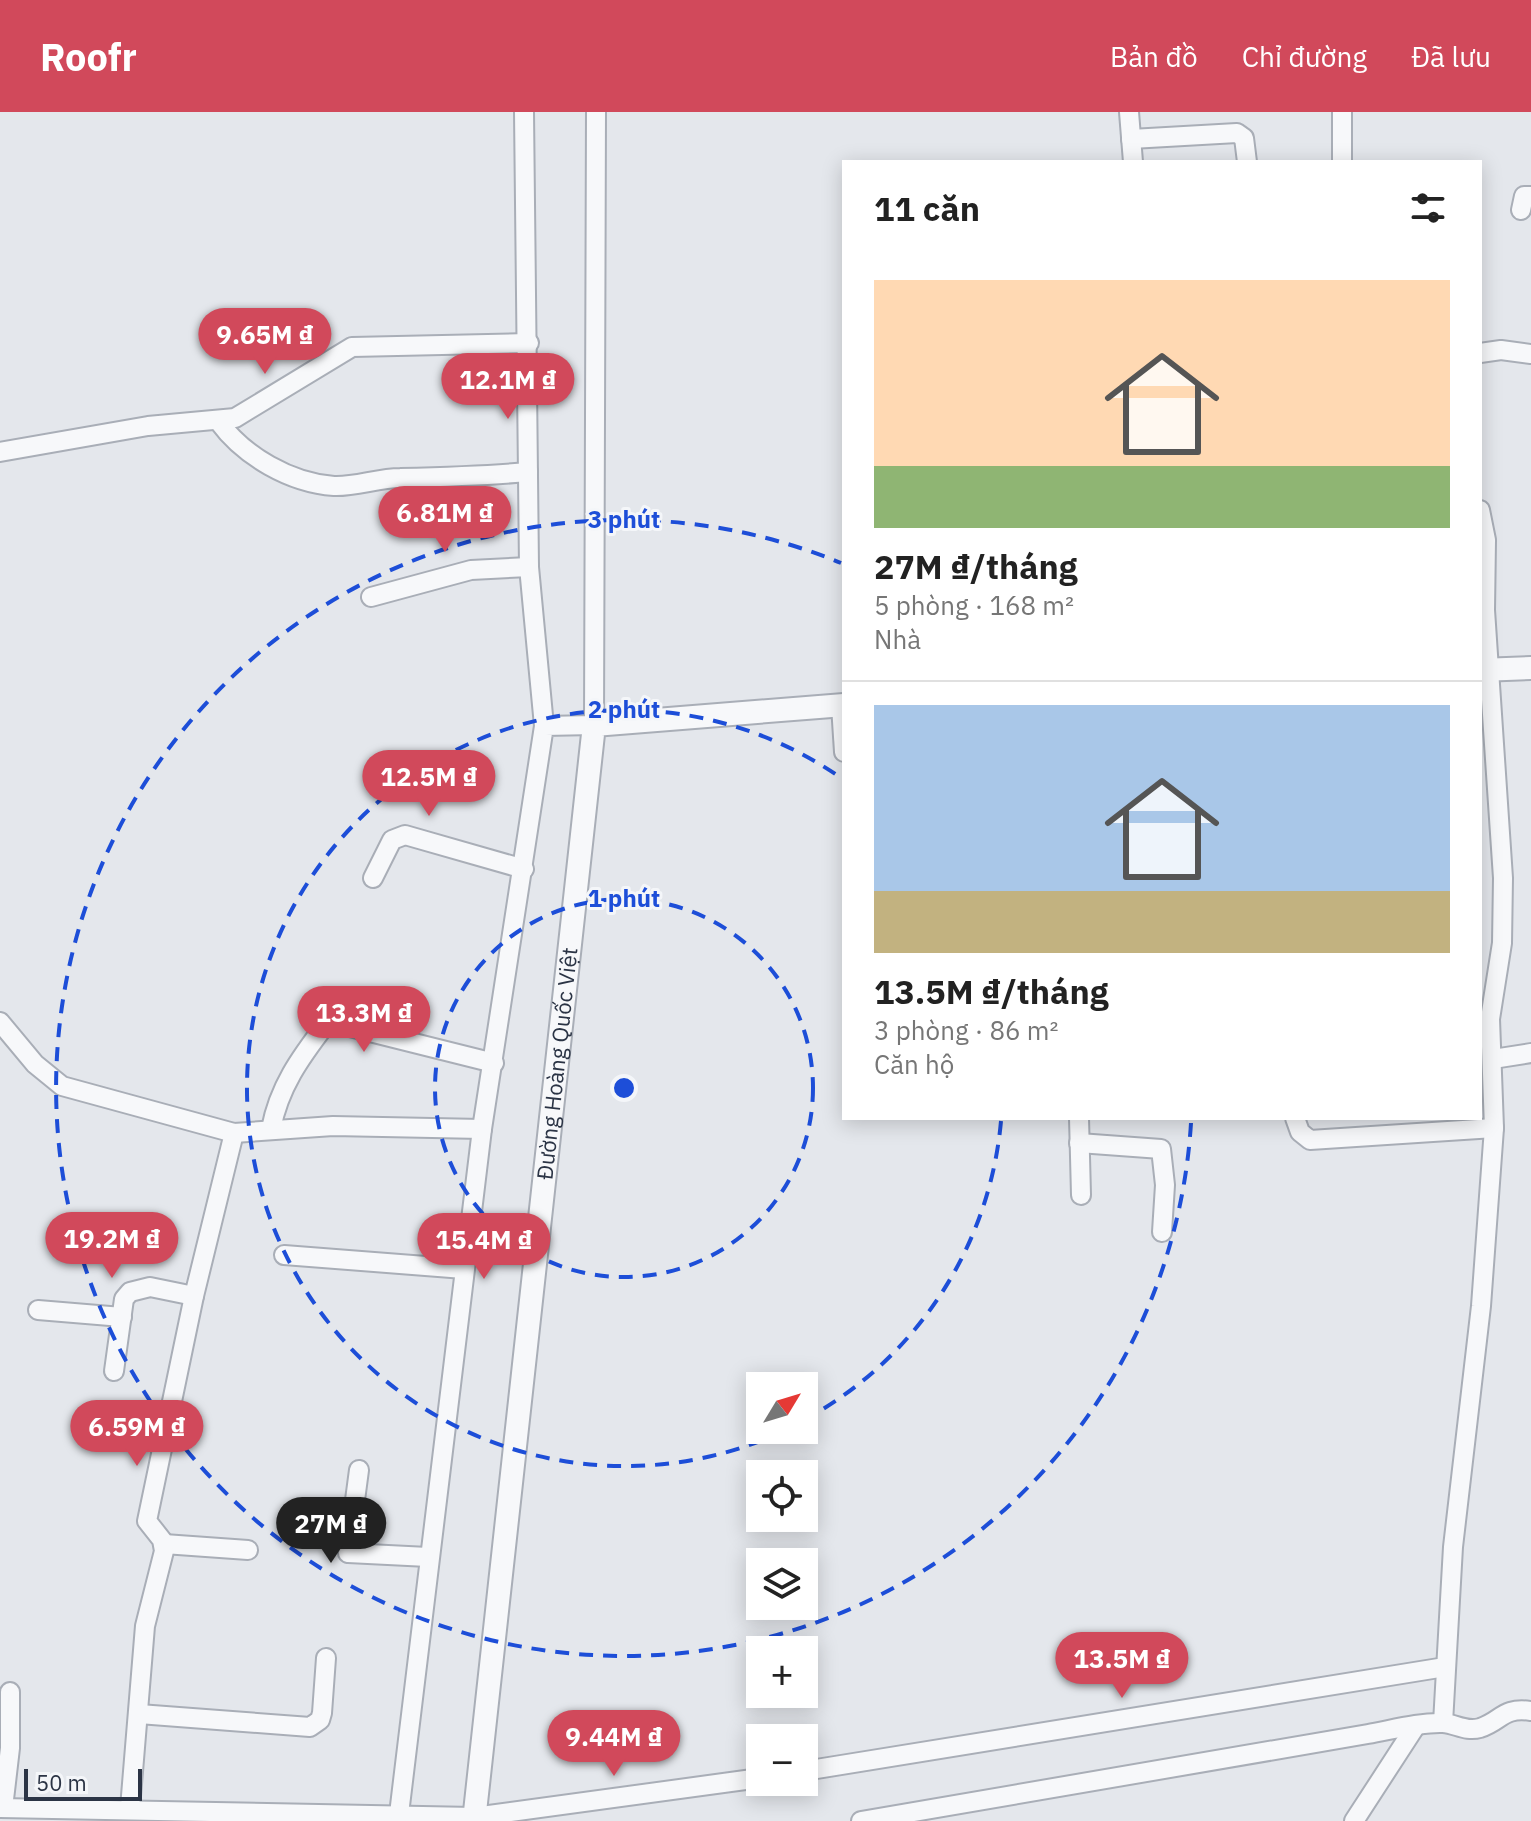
<!DOCTYPE html>
<html lang="vi">
<meta charset="utf-8">
<style>
body{margin:0;font-family:"IBM Plex Sans",sans-serif;background:#f6f6f6;color:#222;height:100vh;display:flex;flex-direction:column;font-size:30px;white-space:nowrap}
*{box-sizing:border-box;margin:0}
p{font-size:26px;color:#767676}
.icon{flex:none;width:44px;height:44px;fill:none;stroke:currentColor;stroke-width:2;stroke-linecap:round;stroke-linejoin:round}
.map{position:relative;flex:1;overflow:hidden}
.sheet{position:absolute;left:842px;top:48px;width:640px;height:960px;display:flex;flex-direction:column;background:#fff;border-radius:0px;box-shadow:0 4px 20px #0003}
.sheet>*{flex:none}
.needle{width:52px;rotate:52deg}
.buttons{position:absolute;left:746px;top:1260px;display:grid;gap:16px}
.buttons a{display:grid;place-items:center;width:72px;height:72px;border-radius:0px;background:#fff;box-shadow:0 4px 20px #0003;font-size:40px}
.scale{position:absolute;left:24px;bottom:20px;width:118px;box-sizing:border-box;padding-left:8px;border:4px solid #2b3445;border-top:0;font-size:22px;line-height:28px;white-space:nowrap;color:#2b3445;-webkit-text-stroke:6px #f4f6f9;paint-order:stroke}
.price{position:absolute;translate:-50% -68px;padding:0 18px;border-radius:28px;background:#d1495b;color:#fff;font-size:26px;line-height:52px;filter:drop-shadow(0 2px 4px #0008)}
.price::after{content:'';position:absolute;left:50%;top:48px;width:24px;height:18px;margin-left:-12px;background:inherit;clip-path:polygon(0 0,100% 0,50% 100%)}
.price.on{background:#222;color:#fff}
ul{padding:0;list-style:none}
li{display:grid;align-content:center;gap:16px;height:424px;padding:0 32px}
li+li{border-top:2px solid #e0e0e0}
li span{display:grid;place-items:center;height:248px;border-radius:0px;color:#555}
li>.icon{margin-inline-start:auto}
span .icon{width:144px;height:144px;fill:#fffc;stroke-width:1}
li b{font-size:34px}
h2{display:flex;justify-content:space-between;align-items:center;height:96px;padding:0 32px;font-size:34px}
header{display:flex;align-items:center;gap:48px;box-sizing:border-box;height:112px;padding:0 40px;background:#d1495b;color:#fff}
header strong{font-size:38px}
nav{display:flex;gap:44px;margin-inline-start:auto;font-size:28px}
.map>svg:first-child{display:block}
.lines{fill:none;stroke-linecap:round;stroke-linejoin:round}
.minor-casing{stroke:#a9aeb7;stroke-width:22}
.tertiary-casing{stroke:#a9aeb7;stroke-width:26}
.minor{stroke:#f7f8fa;stroke-width:18}
.tertiary{stroke:#f7f8fa;stroke-width:22}
.ring{fill:none;stroke:#1d4ed8;stroke-width:4;stroke-dasharray:14 10}
.labels{text-anchor:middle;stroke-width:6;stroke-linejoin:round;paint-order:stroke}
.street-label{font-size:22px;fill:#2b3445;stroke:#f4f6f9}
.centre{fill:#1d4ed8;stroke:#f4f6f9;stroke-width:4}
.ring-label{font-size:24px;text-anchor:middle;font-weight:bold;fill:#1d4ed8;stroke:#f4f6f9;stroke-width:6;stroke-linejoin:round;paint-order:stroke}
</style>
<header>
<strong>Roofr</strong>
<nav><a>Bản đồ</a><a>Chỉ đường</a><a>Đã lưu</a></nav>
</header>
<div class="map">
<svg width="1531" height="1709" viewBox="0 0 1531 1709">
<rect width="100%" height="100%" fill="#e4e7ec"/>
<g class="lines">
<defs>
<g id="minor">
<polyline points="524,0 529,455 544,614"/>
<polyline points="1129,0 1133,50"/>
<polyline points="1131,27 1237,21 1244,26 1247,50"/>
<polyline points="1342,50 1342,0"/>
<polyline points="1521,98 1524,84 1531,84"/>
<polyline points="1480,241 1501,238 1531,242"/>
<path d="M219,310C244,344 290,371 334,374C355,375 378,366 400,366C443,365 485,364 528,360"/>
<polyline points="0,340 148,314 235,306 352,235 529,231"/>
<polyline points="371,485 471,458 529,455"/>
<polyline points="841,593 844,640"/>
<polyline points="373,766 392,728 405,723 524,757"/>
<polyline points="0,910 35,952 62,974 234,1021 333,1014 482,1017"/>
<polyline points="1493,947 1531,941"/>
<polyline points="1079,1006 1081,1083"/>
<polyline points="1295,1006 1300,1020 1310,1028 1494,1016"/>
<path d="M271,1017C279,975 300,946 326,912L334,911L494,951"/>
<polyline points="1079,1031 1161,1037 1165,1073 1162,1120"/>
<polyline points="284,1143 464,1157"/>
<polyline points="38,1198 122,1205"/>
<polyline points="114,1259 124,1187 130,1180 150,1175 194,1184"/>
<polyline points="359,1358 348,1441 428,1445"/>
<polyline points="164,1432 248,1438"/>
<polyline points="139,1602 310,1615 320,1608 322,1601 326,1546"/>
<polyline points="1443,1611 1453,1435 1481,1194 1494,1016 1490,907 1502,831 1503,766 1485,498 1486,428 1480,398"/>
<polyline points="804,1659 1445,1555"/>
<polyline points="0,1696 474,1705 760,1666"/>
<polyline points="3,1696 10,1636 10,1580"/>
<polyline points="130,1696 145,1514 164,1439 162,1428 147,1409 194,1184 234,1021"/>
<polyline points="399,1702 482,1017 544,614 594,613 596,0"/>
<path d="M861,1709L1368,1622C1391,1618 1419,1610 1443,1611C1456,1612 1466,1620 1480,1616C1502,1609 1502,1595 1531,1599"/>
<polyline points="1354,1709 1415,1615"/>
</g>
<g id="tertiary">
<polyline points="1480,558 1531,556"/>
<path id="s1" d="M474,1709L594,613L844,593"/>
</g>
</defs>
<use href="#minor" class="minor-casing"/>
<use href="#tertiary" class="tertiary-casing"/>
<use href="#minor" class="minor"/>
<use href="#tertiary" class="tertiary"/>
</g>
<g class="ring">
<circle cx="624" cy="976" r="189"/>
<path d="M1001 1009A378 378 0 0 1 804 1308M784 1319A378 378 0 1 1 844 668"/>
<path d="M1191 1011A568 568 0 1 1 841 451"/>
</g>
<g class="labels">
<g class="street-label">
<text dy="8" stroke="none"><textPath href="#s1" startOffset="762">Đường Hoàng Quốc Việt</textPath></text>
</g>
</g>
<circle cx="624" cy="976" r="12" class="centre"/>
<g class="ring-label">
<text x="624" y="416">3 phút</text>
<text x="624" y="606">2 phút</text>
<text x="624" y="795">1 phút</text>
</g>
</svg>
<div class="buttons">
<a><svg class="needle" viewBox="-14 -14 28 28"><path d="M0-13l5 13h-10z" fill="#e53935"/><path d="M0 13l5-13h-10z" fill="#767676"/></svg></a>
<a><svg class="icon" aria-label="locate" viewBox="0 0 24 24"><circle cx="12" cy="12" r="6"/><path d="M12 2v4M12 18v4M2 12h4M18 12h4"/></svg></a>
<a><svg class="icon" aria-label="layers" viewBox="0 0 24 24"><path d="M12 4l9 5-9 5-9-5zM3 14l9 5 9-5"/></svg></a>
<a>+</a>
<a>−</a>
</div>
<div class="scale">50 m</div>
<b class="price" style="left:265px;top:264px">9.65M ₫</b>
<b class="price" style="left:508px;top:309px">12.1M ₫</b>
<b class="price" style="left:445px;top:442px">6.81M ₫</b>
<b class="price" style="left:429px;top:706px">12.5M ₫</b>
<b class="price" style="left:364px;top:942px">13.3M ₫</b>
<b class="price" style="left:112px;top:1168px">19.2M ₫</b>
<b class="price" style="left:484px;top:1169px">15.4M ₫</b>
<b class="price" style="left:137px;top:1356px">6.59M ₫</b>
<b class="price on" style="left:331px;top:1453px">27M ₫</b>
<b class="price" style="left:1122px;top:1588px">13.5M ₫</b>
<b class="price" style="left:614px;top:1666px">9.44M ₫</b>
<section class="sheet">
<h2>11 căn<svg class="icon" aria-label="filters" viewBox="0 0 24 24"><path d="M4 7h16M4 17h16"/><circle cx="9" cy="7" r="2"/><circle cx="15" cy="17" r="2"/></svg></h2>
<ul>
<li><span style="background:linear-gradient(#ffd9b3 75%,#8fb573 0)"><svg class="icon" aria-label="home" viewBox="0 0 24 24"><path d="M3 11l9-7 9 7M6 9v11h12V9"/></svg></span><div><b>27M ₫/tháng</b><p>5 phòng · 168 m²</p><p>Nhà</p></div></li>
<li><span style="background:linear-gradient(#a9c7e8 75%,#c2b280 0)"><svg class="icon" aria-label="home" viewBox="0 0 24 24"><path d="M3 11l9-7 9 7M6 9v11h12V9"/></svg></span><div><b>13.5M ₫/tháng</b><p>3 phòng · 86 m²</p><p>Căn hộ</p></div></li>
</ul>
</section>
</div>
